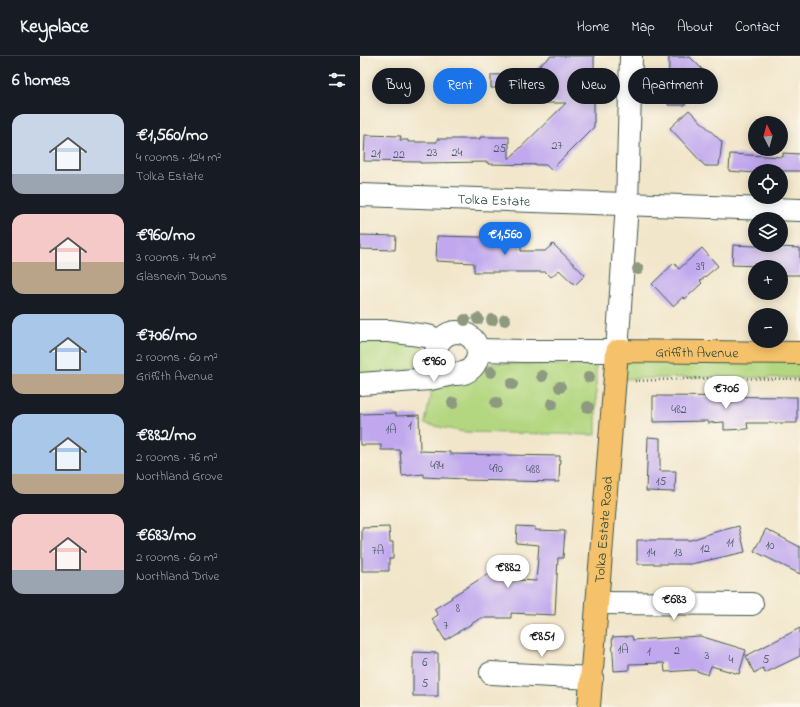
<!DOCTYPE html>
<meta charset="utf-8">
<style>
body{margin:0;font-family:"Indie Flower",sans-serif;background:#242831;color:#f1f3f6;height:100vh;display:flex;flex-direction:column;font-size:15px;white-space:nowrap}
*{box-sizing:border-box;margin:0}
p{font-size:13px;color:#9ea1a6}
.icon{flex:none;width:22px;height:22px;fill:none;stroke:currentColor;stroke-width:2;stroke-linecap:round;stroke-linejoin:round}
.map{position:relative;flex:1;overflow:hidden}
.drawer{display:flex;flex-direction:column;background:#171b24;width:360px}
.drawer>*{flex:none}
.hud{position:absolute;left:12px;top:12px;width:368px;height:36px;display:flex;gap:8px}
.needle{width:26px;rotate:354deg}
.controls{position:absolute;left:388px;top:60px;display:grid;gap:8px}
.controls a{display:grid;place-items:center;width:40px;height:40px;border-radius:50%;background:#171b24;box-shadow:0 2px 10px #0003;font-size:20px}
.price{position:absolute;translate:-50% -34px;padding:0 9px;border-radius:14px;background:#fff;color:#222;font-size:13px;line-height:26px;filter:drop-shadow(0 1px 2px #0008)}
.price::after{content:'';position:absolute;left:50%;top:24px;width:12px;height:9px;margin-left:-6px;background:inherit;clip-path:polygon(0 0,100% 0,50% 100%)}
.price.selected{background:#1a73e8;color:#fff}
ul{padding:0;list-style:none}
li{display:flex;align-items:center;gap:12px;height:100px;padding:0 12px}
li span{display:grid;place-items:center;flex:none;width:112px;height:80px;border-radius:12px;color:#555}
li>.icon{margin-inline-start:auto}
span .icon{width:48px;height:48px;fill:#fffc;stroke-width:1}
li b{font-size:17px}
h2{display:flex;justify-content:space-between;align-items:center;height:48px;padding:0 12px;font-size:17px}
.pill{padding:0 14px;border-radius:18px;background:#171b24;box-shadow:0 2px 10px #0003;font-size:14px;line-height:36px}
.pill.selected{background:#1a73e8;color:#fff}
header{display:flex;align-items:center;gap:24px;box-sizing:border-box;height:56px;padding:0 20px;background:#171b24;border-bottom:1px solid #363941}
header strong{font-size:19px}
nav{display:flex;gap:22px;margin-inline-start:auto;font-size:14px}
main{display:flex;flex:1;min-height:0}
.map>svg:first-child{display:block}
.green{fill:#b3d780;stroke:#698a5a}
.building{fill:#c0a7ee}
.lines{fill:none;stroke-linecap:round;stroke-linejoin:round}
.minor-casing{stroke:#3f564a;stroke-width:24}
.major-casing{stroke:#3f564a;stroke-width:24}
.path{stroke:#3f564a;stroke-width:2.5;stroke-dasharray:1 3;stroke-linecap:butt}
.minor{stroke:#fff;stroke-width:22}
.major{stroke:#f5c16b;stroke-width:22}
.tree{fill:#8e9a80}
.labels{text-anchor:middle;stroke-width:3;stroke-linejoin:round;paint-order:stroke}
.number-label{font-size:12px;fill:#475862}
.street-label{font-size:14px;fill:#1f3d34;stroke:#fbf7ec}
</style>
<header>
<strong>Keyplace</strong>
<nav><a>Home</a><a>Map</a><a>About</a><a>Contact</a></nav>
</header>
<main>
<section class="drawer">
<h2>6 homes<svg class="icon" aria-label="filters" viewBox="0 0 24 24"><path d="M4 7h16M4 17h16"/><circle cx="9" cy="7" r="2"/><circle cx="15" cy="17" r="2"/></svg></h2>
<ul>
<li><span style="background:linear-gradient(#c9d6e8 75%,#9aa5b1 0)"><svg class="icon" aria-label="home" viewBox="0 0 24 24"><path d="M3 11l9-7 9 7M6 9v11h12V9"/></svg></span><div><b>€1,560/mo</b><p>4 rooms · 124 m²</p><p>Tolka Estate</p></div></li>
<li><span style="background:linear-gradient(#f6c9c9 60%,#b9a48a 0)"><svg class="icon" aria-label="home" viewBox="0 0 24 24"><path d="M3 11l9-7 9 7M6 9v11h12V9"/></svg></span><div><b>€960/mo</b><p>3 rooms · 74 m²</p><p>Glasnevin Downs</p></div></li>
<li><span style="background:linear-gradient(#a9c7e8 75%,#b9a48a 0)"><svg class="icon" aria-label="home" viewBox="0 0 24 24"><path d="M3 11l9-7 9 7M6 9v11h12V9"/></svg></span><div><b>€706/mo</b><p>2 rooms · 60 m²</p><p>Griffith Avenue</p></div></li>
<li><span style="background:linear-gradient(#a9c7e8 75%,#b9a48a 0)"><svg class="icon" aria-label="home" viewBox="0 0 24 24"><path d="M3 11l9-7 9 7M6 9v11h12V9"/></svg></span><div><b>€882/mo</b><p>2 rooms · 76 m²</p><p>Northland Grove</p></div></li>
<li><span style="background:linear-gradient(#f6c9c9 70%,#9aa5b1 0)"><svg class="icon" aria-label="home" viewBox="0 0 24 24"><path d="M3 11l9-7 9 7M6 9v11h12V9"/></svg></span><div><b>€683/mo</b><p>2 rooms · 60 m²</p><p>Northland Drive</p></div></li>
</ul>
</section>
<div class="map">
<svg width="440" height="651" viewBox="0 0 440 651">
<rect width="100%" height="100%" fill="#fbf7ec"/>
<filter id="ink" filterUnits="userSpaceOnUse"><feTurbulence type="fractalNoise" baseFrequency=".025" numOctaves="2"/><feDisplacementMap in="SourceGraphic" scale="8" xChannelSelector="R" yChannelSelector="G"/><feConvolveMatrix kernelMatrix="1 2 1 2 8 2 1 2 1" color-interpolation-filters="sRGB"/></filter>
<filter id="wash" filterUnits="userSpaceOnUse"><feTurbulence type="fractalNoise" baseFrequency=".012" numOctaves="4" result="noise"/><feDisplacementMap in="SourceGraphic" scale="16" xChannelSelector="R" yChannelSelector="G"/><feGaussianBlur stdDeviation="0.9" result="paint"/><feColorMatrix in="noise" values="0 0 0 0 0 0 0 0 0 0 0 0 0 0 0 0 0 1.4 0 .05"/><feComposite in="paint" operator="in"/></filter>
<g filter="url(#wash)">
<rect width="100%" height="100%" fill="#f2e6ca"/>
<g class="green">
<polygon points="35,284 61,289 65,297 64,305 55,312 7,319 0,319 0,285"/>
<polygon points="262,295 440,298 440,322 347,321 259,323"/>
<polygon points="131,307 236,310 236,379 104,376 65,368 71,335 80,330 108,326"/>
</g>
<g id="blocks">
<g class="building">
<polygon points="191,0 234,0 234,71 191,114 186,109 128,108 128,106 60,107 60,106 4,105 5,79 41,80 40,84 48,84 48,86 77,86 77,83 120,83 120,81 149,81 149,103 206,47 178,47 178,33 131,32 131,19 169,18"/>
<polygon points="309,1 330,1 348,19 329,19 329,25 325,25 325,49 308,49"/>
<polygon points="329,54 362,86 359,110 345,110 310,72"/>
<polygon points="423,97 440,98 440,115 395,115 395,117 369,115 370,98 423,101"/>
<polygon points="0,179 36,180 35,194 0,193"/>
<polygon points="77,180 161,182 161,195 185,195 193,188 225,219 215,229 199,214 191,221 186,216 114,216 114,207 76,205"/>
<polygon points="373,189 440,192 440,219 421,219 421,211 398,211 398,210 372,209"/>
<polygon points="342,192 358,210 340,225 342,227 325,243 323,241 313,250 292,228 314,207 319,213"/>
<polygon points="293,340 437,341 437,367 387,367 388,373 364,374 364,366 348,367 348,365 293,366"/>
<polygon points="36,357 36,360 59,359 60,395 90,396 90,398 200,400 199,426 105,424 105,423 64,421 64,418 42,420 40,394 21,394 21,389 0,389 0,358"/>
<polygon points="288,381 300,382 300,415 316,415 315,436 286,435"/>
<polygon points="157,470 175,471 175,474 205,475 203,502 198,502 195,559 151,557 151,562 121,562 85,584 72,563 78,559 74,553 92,542 91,541 128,518 143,518 143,523 176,525 179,489 156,487"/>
<polygon points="379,470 385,496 331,508 277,508 277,484 331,484 355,476"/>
<polygon points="29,471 30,486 33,486 33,503 29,503 29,515 2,515 2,472"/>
<polygon points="406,473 440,491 440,518 394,495"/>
<polygon points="440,572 440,600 405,617 403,612 394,617 386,600"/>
<polygon points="272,580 273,584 340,580 386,594 379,618 351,610 348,619 334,614 305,616 304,607 269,608 269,614 254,615 252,581"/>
<polygon points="53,596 78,597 78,640 53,640"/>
</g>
</g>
</g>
<g filter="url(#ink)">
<use href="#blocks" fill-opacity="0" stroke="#3f564a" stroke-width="1"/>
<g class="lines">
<defs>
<g id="minor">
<path id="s1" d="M0,139L440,154"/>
<polyline points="0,275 29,275 67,280 71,281 78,287"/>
<circle cx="97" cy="297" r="21"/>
<polyline points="118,294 163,295 257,295 267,148 271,0"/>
<polyline points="0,328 70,323 93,318"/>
<polyline points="237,547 392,548"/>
<polyline points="131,617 232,622"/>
</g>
<g id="major">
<path id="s2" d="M229,651L257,295L440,297"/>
</g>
</defs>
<use href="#minor" class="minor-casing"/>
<use href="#major" class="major-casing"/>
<polyline class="path" points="275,325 347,322 440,323"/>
<use href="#minor" class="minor"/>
<use href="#major" class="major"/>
</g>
<g class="tree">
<circle cx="278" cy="213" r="6"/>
<circle cx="118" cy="263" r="6"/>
<circle cx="105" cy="264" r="6"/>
<circle cx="132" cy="264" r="6"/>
<circle cx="145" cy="264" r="6"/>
<circle cx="131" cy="316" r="6"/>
<circle cx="182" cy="320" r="6"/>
<circle cx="229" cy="321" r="6"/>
<circle cx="152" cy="328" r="6"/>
<circle cx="200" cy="331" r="6"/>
<circle cx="93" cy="347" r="6"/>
<circle cx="136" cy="347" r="6"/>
<circle cx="192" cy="348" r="6"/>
<circle cx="228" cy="351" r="6"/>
</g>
</g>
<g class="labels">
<g class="number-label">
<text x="197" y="93">27</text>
<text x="140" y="96">25</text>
<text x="72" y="100">23</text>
<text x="97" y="100">24</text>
<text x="16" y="101">21</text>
<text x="39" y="102">22</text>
<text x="340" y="214">39</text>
<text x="319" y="357">482</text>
<text x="50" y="373">1</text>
<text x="31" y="377">1A</text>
<text x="77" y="413">494</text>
<text x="136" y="416">490</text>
<text x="173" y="417">488</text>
<text x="301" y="429">15</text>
<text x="370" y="490">11</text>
<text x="410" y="493">10</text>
<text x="345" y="496">12</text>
<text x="18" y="498">7A</text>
<text x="291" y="500">14</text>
<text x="318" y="500">13</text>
<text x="98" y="556">8</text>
<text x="86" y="573">7</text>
<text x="263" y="597">1A</text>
<text x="317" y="598">2</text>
<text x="289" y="599">1</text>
<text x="347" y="603">3</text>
<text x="371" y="607">4</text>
<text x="406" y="607">5</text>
<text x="65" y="610">6</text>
<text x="65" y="631">5</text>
</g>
<g class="street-label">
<text dy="5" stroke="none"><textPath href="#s1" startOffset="134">Tolka Estate</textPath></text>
<text dy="5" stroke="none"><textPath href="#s2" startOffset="437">Griffith Avenue</textPath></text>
<text dy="5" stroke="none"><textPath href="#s2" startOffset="178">Tolka Estate Road</textPath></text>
</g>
</g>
</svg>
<div class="controls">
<a><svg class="needle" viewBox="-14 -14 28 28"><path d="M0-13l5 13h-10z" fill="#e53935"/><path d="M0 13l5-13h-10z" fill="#9ea1a6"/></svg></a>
<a><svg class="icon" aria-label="locate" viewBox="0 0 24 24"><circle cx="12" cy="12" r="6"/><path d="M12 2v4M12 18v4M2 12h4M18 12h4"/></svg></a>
<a><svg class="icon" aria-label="layers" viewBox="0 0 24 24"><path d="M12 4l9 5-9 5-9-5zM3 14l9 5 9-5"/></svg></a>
<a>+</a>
<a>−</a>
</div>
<b class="price selected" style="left:145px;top:200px">€1,560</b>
<b class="price" style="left:74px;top:327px">€960</b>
<b class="price" style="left:366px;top:354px">€706</b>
<b class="price" style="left:148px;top:533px">€882</b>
<b class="price" style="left:314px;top:565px">€683</b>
<b class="price" style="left:182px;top:602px">€851</b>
<div class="hud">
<a class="pill">Buy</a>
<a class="pill selected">Rent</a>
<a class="pill">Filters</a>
<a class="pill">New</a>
<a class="pill">Apartment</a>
</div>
</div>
</main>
